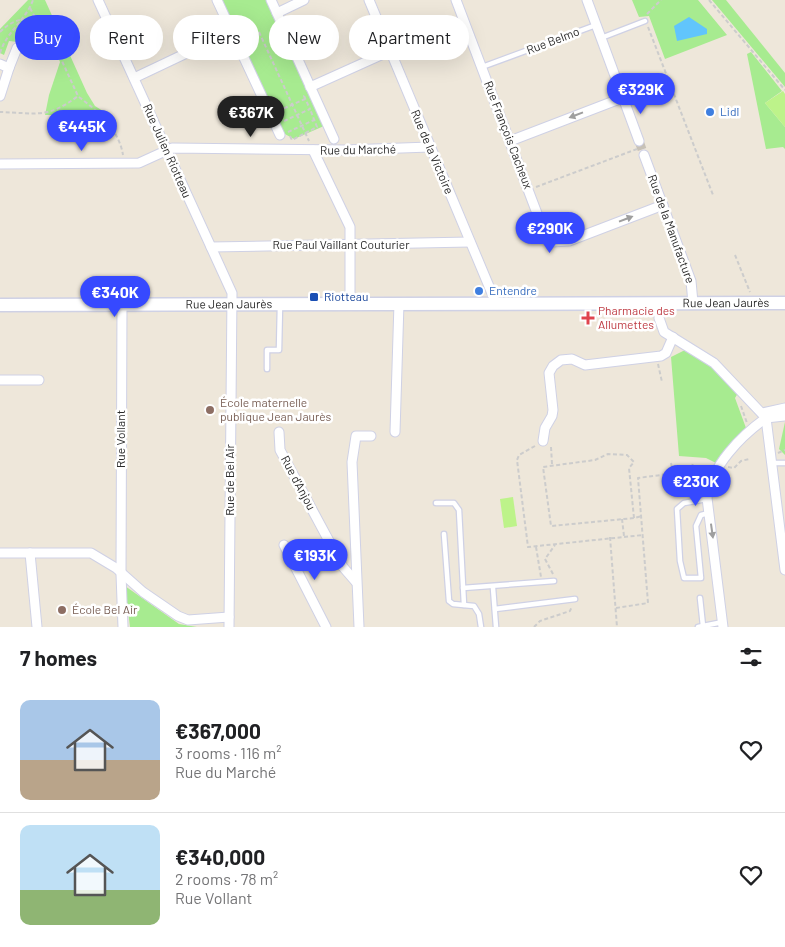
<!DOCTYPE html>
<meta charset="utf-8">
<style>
body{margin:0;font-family:Barlow,sans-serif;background:#f6f6f6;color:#202124;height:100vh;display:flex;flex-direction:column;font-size:19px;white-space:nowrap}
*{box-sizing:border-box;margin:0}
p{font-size:16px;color:#757577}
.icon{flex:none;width:28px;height:28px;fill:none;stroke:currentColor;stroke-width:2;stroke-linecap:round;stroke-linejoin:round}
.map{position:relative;height:627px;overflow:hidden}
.sheet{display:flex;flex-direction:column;background:#fff;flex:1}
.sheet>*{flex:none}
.guide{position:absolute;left:15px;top:15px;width:500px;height:45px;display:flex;gap:10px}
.price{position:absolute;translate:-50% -42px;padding:0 11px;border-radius:18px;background:#3649ff;color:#fff;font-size:16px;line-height:32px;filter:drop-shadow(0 1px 2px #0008)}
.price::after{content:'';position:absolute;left:50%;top:30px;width:15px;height:11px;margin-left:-8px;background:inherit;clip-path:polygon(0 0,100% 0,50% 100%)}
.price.active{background:#222;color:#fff}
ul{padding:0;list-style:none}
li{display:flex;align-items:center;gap:15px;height:125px;padding:0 20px}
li+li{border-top:1px solid #e0e0e0}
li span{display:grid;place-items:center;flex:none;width:140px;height:100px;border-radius:10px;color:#555}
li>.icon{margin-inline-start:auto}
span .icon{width:60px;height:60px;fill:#fffc;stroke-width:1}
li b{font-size:21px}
h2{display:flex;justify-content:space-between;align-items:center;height:60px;padding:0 20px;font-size:21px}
.tag{padding:0 18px;border-radius:22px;background:#fff;box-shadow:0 5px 20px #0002;font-size:18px;line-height:45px}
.tag.active{background:#3649ff;color:#fff}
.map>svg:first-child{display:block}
.green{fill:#a7eb90}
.pitch{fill:#bdf38a}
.water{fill:#61c5fc}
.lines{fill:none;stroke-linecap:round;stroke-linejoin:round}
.minor-tunnel{stroke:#c7c1b7;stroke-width:9;stroke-dasharray:9 4.5;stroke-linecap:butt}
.service-casing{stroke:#cfd1e5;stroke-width:7}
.minor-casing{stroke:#cfd1e5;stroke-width:11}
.secondary-casing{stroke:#cfd1e5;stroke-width:15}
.path{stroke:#ccc;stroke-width:2;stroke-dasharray:4 2.5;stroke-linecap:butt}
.service{stroke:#fff;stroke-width:4.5}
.minor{stroke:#fff;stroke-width:9}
.secondary{stroke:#fff;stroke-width:12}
.oneway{fill:#9f9f9f}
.shop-dot{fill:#3f7fe0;stroke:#fff;stroke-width:2}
.transit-dot{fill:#1a4fb4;stroke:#fff;stroke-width:2}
.health-dot{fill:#e0444e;stroke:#fff;stroke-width:2}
.education-dot{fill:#8d6e63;stroke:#fff;stroke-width:2}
.labels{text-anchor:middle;stroke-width:5;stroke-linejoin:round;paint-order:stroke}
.street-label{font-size:12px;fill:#2a2a2a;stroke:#fff}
.shop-label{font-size:12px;fill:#366cbe;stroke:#fff;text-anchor:start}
.transit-label{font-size:12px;fill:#164399;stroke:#fff;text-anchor:start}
.health-label{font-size:12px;fill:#be3a42;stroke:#fff;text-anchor:start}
.education-label{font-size:12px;fill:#785e54;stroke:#fff;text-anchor:start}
</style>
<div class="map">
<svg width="785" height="627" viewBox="0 0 785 627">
<rect width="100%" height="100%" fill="#eee7da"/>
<g class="green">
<polygon points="28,0 45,0 87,93 95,106 103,111 98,115 45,115 49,95 60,62 53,46 9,41 4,55 0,53 0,29"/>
<polygon points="222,0 267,0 324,126 294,139 283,133"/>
<polygon points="632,0 698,0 727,35 665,59 649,16 639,17"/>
<polygon points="712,0 726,0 785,73 785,87"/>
<polygon points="751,52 782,91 765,103 785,127 785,149 783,147 766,149 747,54"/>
<path d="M683,351C705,349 724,378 738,393L735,398L746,428L716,463L706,458L679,456L671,357Z"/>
<polygon points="785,422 785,455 779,449"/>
<polygon points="125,586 179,624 197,627 130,627"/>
</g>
<g class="pitch">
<polygon points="783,91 785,94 785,127 765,103"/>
<polygon points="513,497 517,526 504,528 500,499"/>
</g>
<polygon class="water" points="689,17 707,29 707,34 677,41 674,26"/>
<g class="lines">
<polyline class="minor-tunnel" points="639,141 644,155"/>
<defs>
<g id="service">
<polyline points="601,38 645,21"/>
<polyline points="482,67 596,25"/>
<polyline points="267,369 267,350 279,350 280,305"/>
<polyline points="772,463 785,463"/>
<polyline points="707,499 684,503 677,509 680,561 684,578 701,578 696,526 701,515 709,513"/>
<polyline points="436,503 454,503 459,510 464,605"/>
<polyline points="444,534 449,601 453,604 474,606 479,614 481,627"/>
<polyline points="463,588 554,581"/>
<polyline points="493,588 496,627"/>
<polyline points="700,598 703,626"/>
<polyline points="495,609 575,599"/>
<polyline points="698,627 723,622"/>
</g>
<g id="minor">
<polyline points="98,0 232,293 229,627"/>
<polyline points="217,0 280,135"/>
<polyline points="271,0 334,139"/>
<polyline points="369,0 496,303"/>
<polyline points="456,0 546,237 552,242 569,241 663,205"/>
<polyline points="587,0 639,141"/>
<polyline points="277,13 304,0"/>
<polyline points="0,64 9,68 0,96"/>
<polyline points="9,68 17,48"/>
<polyline points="134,78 231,32"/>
<polyline points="310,87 390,51"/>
<polyline points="510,141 622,98"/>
<polyline points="313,150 350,227 350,303"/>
<polyline points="644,155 691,281 693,303"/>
<polyline points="0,164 139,163 172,148 345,150 430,147"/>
<polyline points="211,247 470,242"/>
<polyline points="659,303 659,318 664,332 714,363 766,418 785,570"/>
<polyline points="122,304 121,574 123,627"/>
<polyline points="0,380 39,380"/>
<polyline points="762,413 785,408"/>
<polyline points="766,418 785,416"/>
<polyline points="279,432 280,450 343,567 356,582"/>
<polyline points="395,432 399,303"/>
<polyline points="543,441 545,428 552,416 553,410 549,373 553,366 561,360 572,359 585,365 661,356 666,353 673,337"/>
<polyline points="284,545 326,627"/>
<polyline points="0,553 91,553 116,568 143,592 178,616 188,620 229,617"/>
<polyline points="30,553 37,627"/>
<polyline points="359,627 352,462 356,436 371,436"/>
<path d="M723,627L707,498C711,466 741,436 766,418"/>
</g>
<g id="secondary">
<path id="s1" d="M0,305L785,303"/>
</g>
</defs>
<use href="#service" class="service-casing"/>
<use href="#minor" class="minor-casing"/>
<use href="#secondary" class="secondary-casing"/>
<g class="path">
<polyline points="709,0 785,90"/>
<polyline points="30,8 36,19"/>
<polyline points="647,14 661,0"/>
<polyline points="648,27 713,195"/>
<path d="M0,32C13,19 28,15 45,24L78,96C48,119 36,113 0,112"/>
<polyline points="259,32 309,141"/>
<path d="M0,53C7,31 26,20 33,0"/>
<path d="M79,97C99,112 119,130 123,155"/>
<polyline points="278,111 305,99"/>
<polyline points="284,121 310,109 304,96 306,95"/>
<polyline points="288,132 314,120"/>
<polyline points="290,136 292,140 317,127 310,109"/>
<polyline points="536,187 637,149"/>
<polyline points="735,255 750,292"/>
<polyline points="658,364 662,382"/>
<polyline points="741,406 747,423"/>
<polyline points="535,446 519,455 517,460 528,547 643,535"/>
<polyline points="551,447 552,464"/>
<polyline points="778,453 785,450"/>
<polyline points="671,463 673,473"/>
<polyline points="728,467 734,468 741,461 749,459"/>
<polyline points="634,518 629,468 634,462 627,455 608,454 595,460 543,467 551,526 634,518 642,516"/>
<polyline points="622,519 624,536"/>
<polyline points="610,537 617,627"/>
<polyline points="536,547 541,577"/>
<polyline points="553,574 545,559 555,545"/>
<polyline points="616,608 648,603 638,478 691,471 693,463"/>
<polyline points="534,627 540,621 570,611 572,606"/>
</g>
<use href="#service" class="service"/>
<use href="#minor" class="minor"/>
<use href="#secondary" class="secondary"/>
</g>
<defs><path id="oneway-solid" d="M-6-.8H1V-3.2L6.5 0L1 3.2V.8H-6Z" transform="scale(1.25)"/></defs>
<g class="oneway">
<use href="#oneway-solid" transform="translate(576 115) rotate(159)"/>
<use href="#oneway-solid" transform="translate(626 219) rotate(-21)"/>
<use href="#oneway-solid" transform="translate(712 531) rotate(82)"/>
</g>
<g class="shop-dot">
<circle cx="710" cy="112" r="5"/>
<circle cx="479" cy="291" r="5"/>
</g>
<rect class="transit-dot" x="309" y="292" width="10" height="10" rx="2.5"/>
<path class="health-dot" d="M585.5 310.5h5v5h5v5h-5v5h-5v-5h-5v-5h5z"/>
<g class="education-dot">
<circle cx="210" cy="410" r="5"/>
<circle cx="62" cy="610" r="5"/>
</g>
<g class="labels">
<g class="street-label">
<text transform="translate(553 41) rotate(-21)" y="4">Rue Belmo</text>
<text transform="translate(508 135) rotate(69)" y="4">Rue François Cacheux</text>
<text transform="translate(358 150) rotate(-1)" y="4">Rue du Marché</text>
<text transform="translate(167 151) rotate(66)" y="4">Rue Julien Riotteau</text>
<text transform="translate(432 152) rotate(67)" y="4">Rue de la Victoire</text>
<text transform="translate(671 229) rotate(70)" y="4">Rue de la Manufacture</text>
<text x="341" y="249">Rue Paul Vaillant Couturier</text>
<text dy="4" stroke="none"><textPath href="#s1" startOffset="229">Rue Jean Jaurès</textPath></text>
<text dy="4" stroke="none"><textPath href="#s1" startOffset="726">Rue Jean Jaurès</textPath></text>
<text transform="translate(121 439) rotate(-90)" y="4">Rue Vollant</text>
<text transform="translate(230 480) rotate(-90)" y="4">Rue de Bel Air</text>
<text transform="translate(298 483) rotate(62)" y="4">Rue d'Anjou</text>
</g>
<g class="shop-label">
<text x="720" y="116">Lidl</text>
<text x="489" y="295">Entendre</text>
</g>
<g class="transit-label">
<text x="324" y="301">Riotteau</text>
</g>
<g class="health-label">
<text x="598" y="315">Pharmacie des<tspan x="598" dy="14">Allumettes</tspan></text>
</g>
<g class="education-label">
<text x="220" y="407">École maternelle<tspan x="220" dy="14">publique Jean Jaurès</tspan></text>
<text x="72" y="614">École Bel Air</text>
</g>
</g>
</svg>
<b class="price" style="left:641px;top:115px">€329K</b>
<b class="price active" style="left:251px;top:138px">€367K</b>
<b class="price" style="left:82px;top:152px">€445K</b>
<b class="price" style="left:550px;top:254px">€290K</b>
<b class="price" style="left:115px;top:318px">€340K</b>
<b class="price" style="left:696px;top:507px">€230K</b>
<b class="price" style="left:315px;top:581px">€193K</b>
<div class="guide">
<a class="tag active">Buy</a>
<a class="tag">Rent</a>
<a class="tag">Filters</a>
<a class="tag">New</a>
<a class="tag">Apartment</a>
</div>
</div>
<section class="sheet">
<h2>7 homes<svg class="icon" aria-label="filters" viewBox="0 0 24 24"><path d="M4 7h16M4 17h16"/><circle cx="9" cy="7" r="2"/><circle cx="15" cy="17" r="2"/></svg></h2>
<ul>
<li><span style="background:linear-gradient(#a9c7e8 60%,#b9a48a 0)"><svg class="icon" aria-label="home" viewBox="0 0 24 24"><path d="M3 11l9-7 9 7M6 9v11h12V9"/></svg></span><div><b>€367,000</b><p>3 rooms · 116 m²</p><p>Rue du Marché</p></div><svg class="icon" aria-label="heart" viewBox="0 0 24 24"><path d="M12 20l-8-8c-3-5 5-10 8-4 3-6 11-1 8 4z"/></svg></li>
<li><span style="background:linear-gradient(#bfe0f5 65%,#8fb573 0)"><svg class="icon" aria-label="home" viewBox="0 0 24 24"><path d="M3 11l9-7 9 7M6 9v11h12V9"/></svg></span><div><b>€340,000</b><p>2 rooms · 78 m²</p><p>Rue Vollant</p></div><svg class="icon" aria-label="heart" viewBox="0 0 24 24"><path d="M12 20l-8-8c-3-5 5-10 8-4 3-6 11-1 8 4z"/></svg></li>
</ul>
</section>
